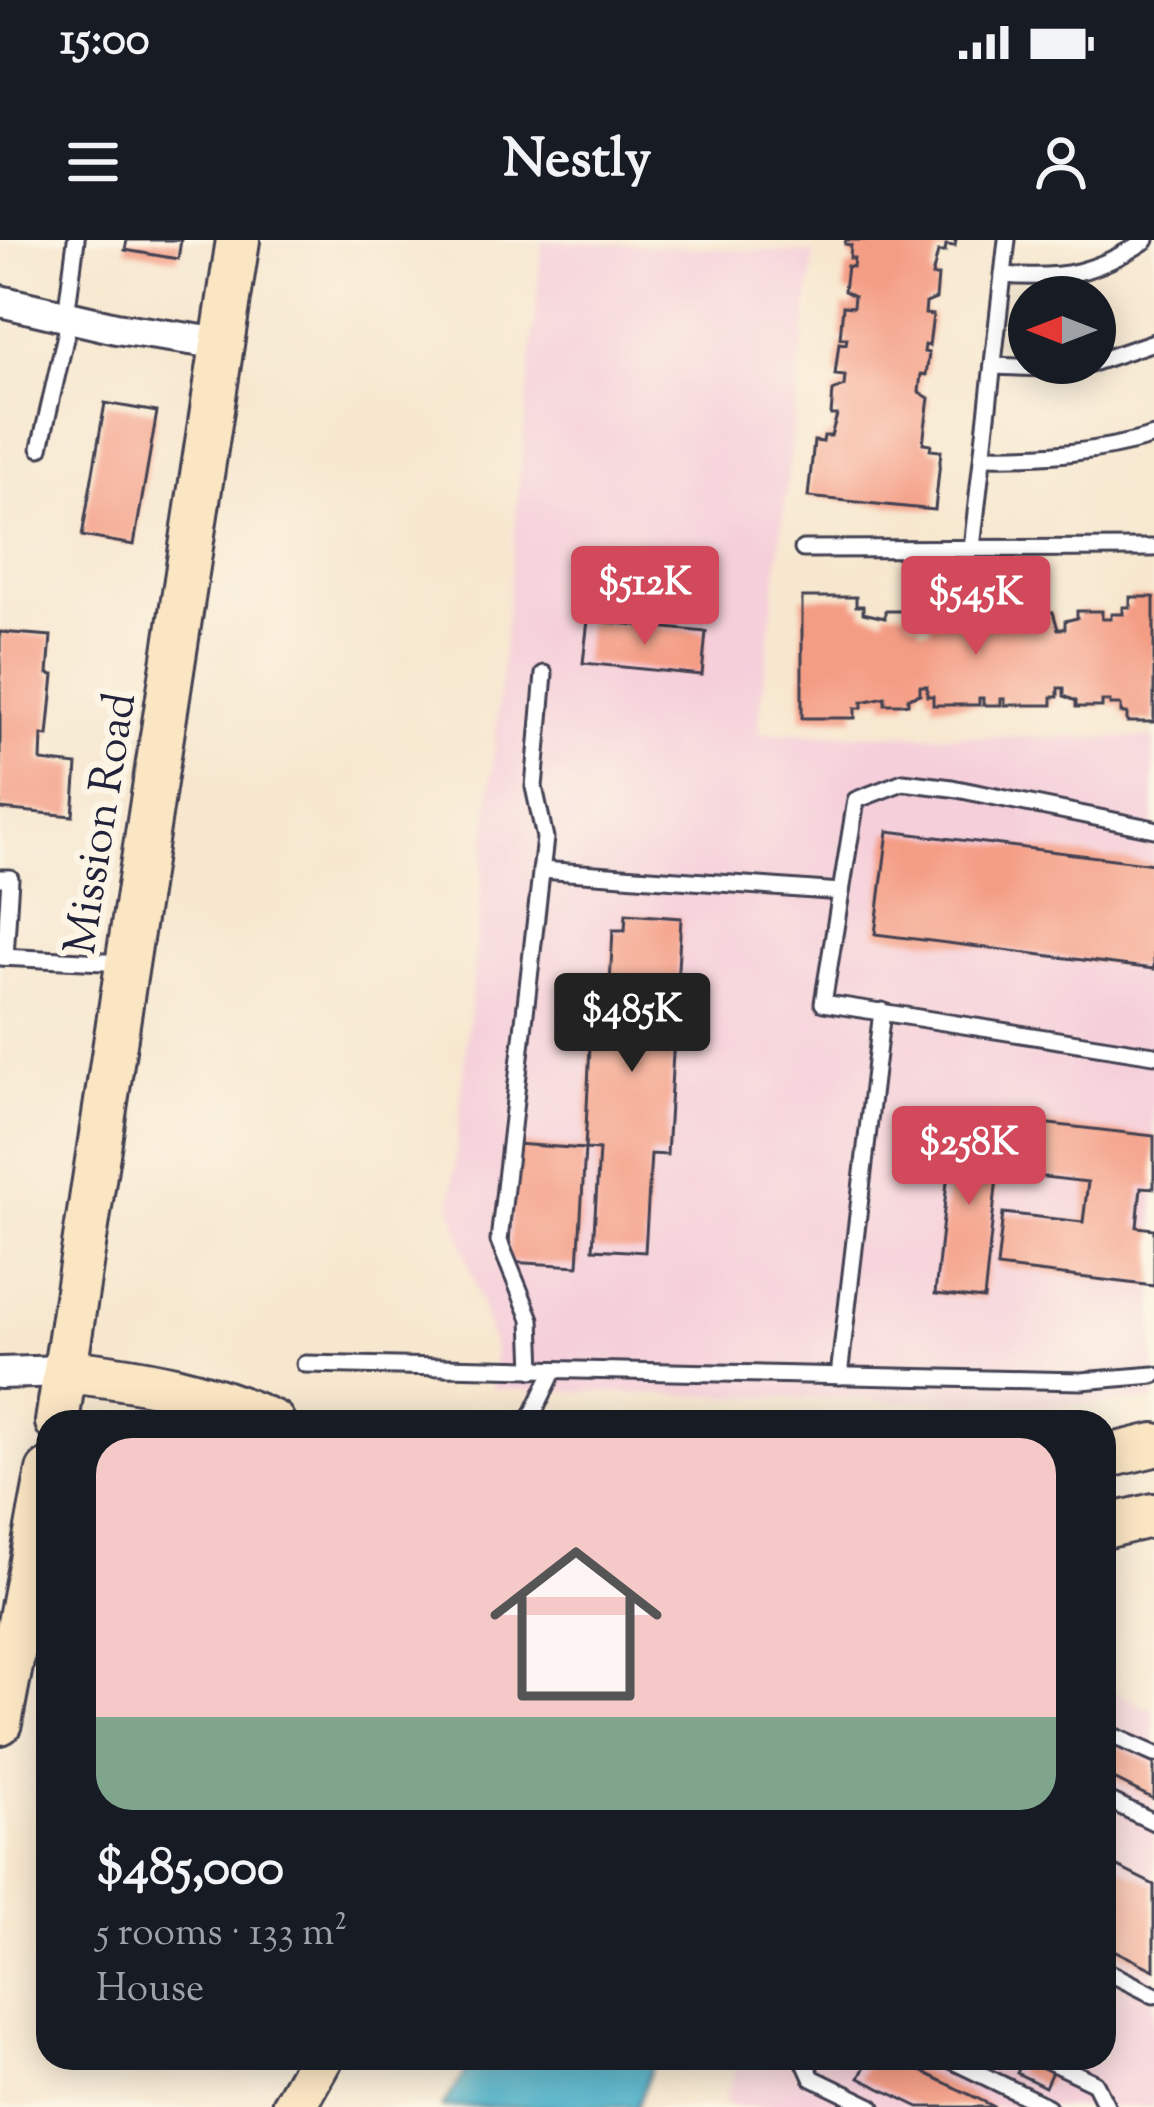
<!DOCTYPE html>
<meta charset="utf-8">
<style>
body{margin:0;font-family:"Sorts Mill Goudy",serif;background:#20242c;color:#f1f3f6;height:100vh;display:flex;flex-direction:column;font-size:45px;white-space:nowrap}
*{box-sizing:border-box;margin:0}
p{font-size:39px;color:#9ea1a6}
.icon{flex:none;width:66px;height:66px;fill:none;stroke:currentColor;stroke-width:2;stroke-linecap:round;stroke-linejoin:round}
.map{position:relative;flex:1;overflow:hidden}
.details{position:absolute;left:36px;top:1170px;width:1080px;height:660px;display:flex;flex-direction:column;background:#171b24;border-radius:36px;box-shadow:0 6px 30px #0003}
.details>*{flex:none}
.needle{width:78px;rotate:270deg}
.fabs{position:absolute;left:1008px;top:36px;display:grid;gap:24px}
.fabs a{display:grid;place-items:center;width:108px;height:108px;border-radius:50%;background:#171b24;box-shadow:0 6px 30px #0003;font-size:60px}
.price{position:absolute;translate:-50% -102px;padding:0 27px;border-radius:12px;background:#d1495b;color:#fff;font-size:39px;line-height:78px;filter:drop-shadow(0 3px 6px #0008)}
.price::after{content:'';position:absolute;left:50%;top:72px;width:36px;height:27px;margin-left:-18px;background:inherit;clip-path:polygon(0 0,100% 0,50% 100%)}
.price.current{background:#222;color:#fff}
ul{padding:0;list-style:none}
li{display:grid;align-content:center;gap:24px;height:636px;padding:0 60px}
li span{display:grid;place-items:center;height:372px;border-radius:36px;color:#555}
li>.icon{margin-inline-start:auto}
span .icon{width:216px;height:216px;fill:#fffc;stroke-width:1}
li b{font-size:51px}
.status{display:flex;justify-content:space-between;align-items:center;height:84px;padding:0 60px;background:#171b24;direction:ltr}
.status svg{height:33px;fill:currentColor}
header{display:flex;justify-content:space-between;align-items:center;height:156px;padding:0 60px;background:#171b24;font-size:54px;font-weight:700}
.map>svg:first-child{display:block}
.built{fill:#f5cfda}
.water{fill:#48afc8;stroke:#356882;stroke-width:3}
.building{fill:#f49d85}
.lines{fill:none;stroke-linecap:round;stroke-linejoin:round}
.lane-casing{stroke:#424051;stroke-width:21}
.street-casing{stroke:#424051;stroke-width:36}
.secondary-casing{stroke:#424051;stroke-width:48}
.lane{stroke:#fff;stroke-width:15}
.street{stroke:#fff;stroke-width:30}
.secondary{stroke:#fbe6c4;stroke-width:42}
.labels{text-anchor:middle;stroke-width:12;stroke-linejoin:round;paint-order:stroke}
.street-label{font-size:45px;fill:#22223b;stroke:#fcf5e5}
</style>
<div class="status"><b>15:00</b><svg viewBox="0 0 49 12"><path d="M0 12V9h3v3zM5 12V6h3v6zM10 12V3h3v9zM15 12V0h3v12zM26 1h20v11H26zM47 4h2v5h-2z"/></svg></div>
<header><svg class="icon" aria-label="menu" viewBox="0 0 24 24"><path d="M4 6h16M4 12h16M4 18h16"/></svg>Nestly<svg class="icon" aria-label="person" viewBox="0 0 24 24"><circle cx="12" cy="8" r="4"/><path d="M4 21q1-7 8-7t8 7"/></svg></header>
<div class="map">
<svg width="1154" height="1867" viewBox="0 0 1154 1867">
<rect width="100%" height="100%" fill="#fcf5e5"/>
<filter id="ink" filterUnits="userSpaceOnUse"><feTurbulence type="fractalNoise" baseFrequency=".00833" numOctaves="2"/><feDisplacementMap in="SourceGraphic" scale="24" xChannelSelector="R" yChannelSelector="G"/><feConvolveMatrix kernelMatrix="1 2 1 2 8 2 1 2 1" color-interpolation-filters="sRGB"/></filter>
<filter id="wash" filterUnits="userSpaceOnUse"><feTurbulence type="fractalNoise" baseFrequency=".004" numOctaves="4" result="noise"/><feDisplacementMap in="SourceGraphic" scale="48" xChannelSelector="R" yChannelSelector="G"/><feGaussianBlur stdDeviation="2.7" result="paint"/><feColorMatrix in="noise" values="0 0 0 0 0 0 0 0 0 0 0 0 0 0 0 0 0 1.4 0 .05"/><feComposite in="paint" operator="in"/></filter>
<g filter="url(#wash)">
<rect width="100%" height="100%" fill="#f7e7cf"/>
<g class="built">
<polygon points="542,0 814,13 758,493 1154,498 1154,1161 1054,1166 492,1149 495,1111 451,966"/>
<polygon points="1104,1447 1154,1470 1154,1867 737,1867 723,1861 741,1818 1104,1818"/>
</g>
<polygon class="water" points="476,1818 655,1818 637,1867 442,1867"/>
<g id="blocks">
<g class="building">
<polygon points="127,0 181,0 178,19 125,10"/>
<polygon points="846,0 956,0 955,6 946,5 945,12 938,12 932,36 938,36 936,59 926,63 925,74 933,75 929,106 925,105 924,112 929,113 926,135 921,134 919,152 929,158 923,203 931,204 930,210 941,211 935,270 808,257 814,201 823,202 824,196 831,196 837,175 831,175 833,151 844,146 845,136 835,135 839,103 846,104 847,98 840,98 843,66 853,67 854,56 844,51 847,26 853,27 854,18 850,18 851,5 845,4"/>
<polygon points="105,163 157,172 134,305 82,296"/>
<polygon points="802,357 856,357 856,366 863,366 863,373 885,378 885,371 908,371 912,382 920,382 920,389 929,389 935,372 979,373 979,380 984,380 984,367 1053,372 1058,389 1065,389 1065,381 1077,378 1077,371 1102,371 1102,379 1111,379 1111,374 1123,374 1123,367 1130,367 1130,357 1154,357 1154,482 1127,482 1127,473 1121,473 1121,465 1110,465 1110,461 1102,461 1102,467 1076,467 1076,461 1064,456 1064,448 1058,448 1058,457 1052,457 1052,465 1005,465 1005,459 1001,459 1001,465 983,465 983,458 979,458 979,465 933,465 933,456 927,456 927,446 920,446 920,454 908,458 908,464 885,464 885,457 862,462 862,468 855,468 855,478 802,478"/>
<polygon points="588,380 706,392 702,435 583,423"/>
<polygon points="0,392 51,396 48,434 54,435 48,496 42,495 41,521 77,525 73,576 0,569"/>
<polygon points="888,591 1154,624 1154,729 875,694"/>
<polygon points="626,674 681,678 667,915 651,914 645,1012 593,1009 599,910 585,909 593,743 610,744 613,690 625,690"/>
<polygon points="954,876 1003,881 984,1059 935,1054"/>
<polygon points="1015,880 1154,896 1154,948 1141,947 1137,987 1154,989 1154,1046 997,1027 1003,973 1083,982 1088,942 1009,933"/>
<polygon points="515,904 585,909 578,1026 508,1022"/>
<polygon points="1104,1499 1154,1524 1154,1559 1104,1534"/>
<polygon points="1104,1620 1154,1645 1154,1730 1104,1705"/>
<polygon points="869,1818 894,1818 995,1867 919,1867 859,1838"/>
<polygon points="1024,1818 1058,1818 1045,1847 1017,1833"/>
</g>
</g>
</g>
<g filter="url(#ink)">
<use href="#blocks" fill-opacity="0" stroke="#424051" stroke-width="3"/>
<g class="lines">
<defs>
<g id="lane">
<path d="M1003,35C1063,40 1096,33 1146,0"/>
<polyline points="66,76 76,0"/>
<polyline points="1095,122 1154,102"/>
<polyline points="993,126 1045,128 1091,123"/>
<polyline points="40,208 70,77"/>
<path d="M983,216C1042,217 1097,213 1154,196"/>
<polyline points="972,308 1007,0"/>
<polyline points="803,309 1154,308"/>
<polyline points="1154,589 952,548 903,542 856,560 823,763 1154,815"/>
<polyline points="541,630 841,652"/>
<polyline points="0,638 10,638 5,717"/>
<polyline points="0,717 125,723"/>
<polyline points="305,1124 1081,1141 1154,1135"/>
<polyline points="533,1130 531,1079 499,1001 545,598 534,547 544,434"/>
<polyline points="839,1136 882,771"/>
<polyline points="529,1182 554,1130"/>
<polyline points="1104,1492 1154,1514"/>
<polyline points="1104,1558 1154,1582"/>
<polyline points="1104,1730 1154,1755"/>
<polyline points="803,1818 812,1838 872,1867"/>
<polyline points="947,1818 1048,1867"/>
<polyline points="1043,1818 1095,1843 1107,1867"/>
</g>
<g id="street">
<polyline points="0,61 116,88 223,104"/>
<polyline points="0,1133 66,1131"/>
</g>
<g id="secondary">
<path d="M66,1131C143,1139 203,1150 273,1182"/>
<polyline points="57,1182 238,0"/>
<polyline points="1104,1217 1154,1205"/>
<polyline points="1104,1287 1154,1275"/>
<polyline points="0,1483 48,1231"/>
<polyline points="293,1867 321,1818"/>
</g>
</defs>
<use href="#lane" class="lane-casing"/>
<use href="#street" class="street-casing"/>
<use href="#secondary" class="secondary-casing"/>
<use href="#lane" class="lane"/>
<use href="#street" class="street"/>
<use href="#secondary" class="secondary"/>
</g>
</g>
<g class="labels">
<g class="street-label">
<text transform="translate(98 583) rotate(-81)" y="16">Mission Road</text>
</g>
</g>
</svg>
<div class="fabs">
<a><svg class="needle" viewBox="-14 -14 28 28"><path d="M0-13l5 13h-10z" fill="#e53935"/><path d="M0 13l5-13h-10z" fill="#9ea1a6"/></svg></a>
</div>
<b class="price" style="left:645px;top:408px">$512K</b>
<b class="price" style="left:976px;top:418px">$545K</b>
<b class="price current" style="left:632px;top:835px">$485K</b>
<b class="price" style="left:969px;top:968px">$258K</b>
<section class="details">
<ul>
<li><span style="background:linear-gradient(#f6c9c9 75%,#7fa58c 0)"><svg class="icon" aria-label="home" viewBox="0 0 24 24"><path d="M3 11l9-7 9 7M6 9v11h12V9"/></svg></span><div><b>$485,000</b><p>5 rooms · 133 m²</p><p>House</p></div></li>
</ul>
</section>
</div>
